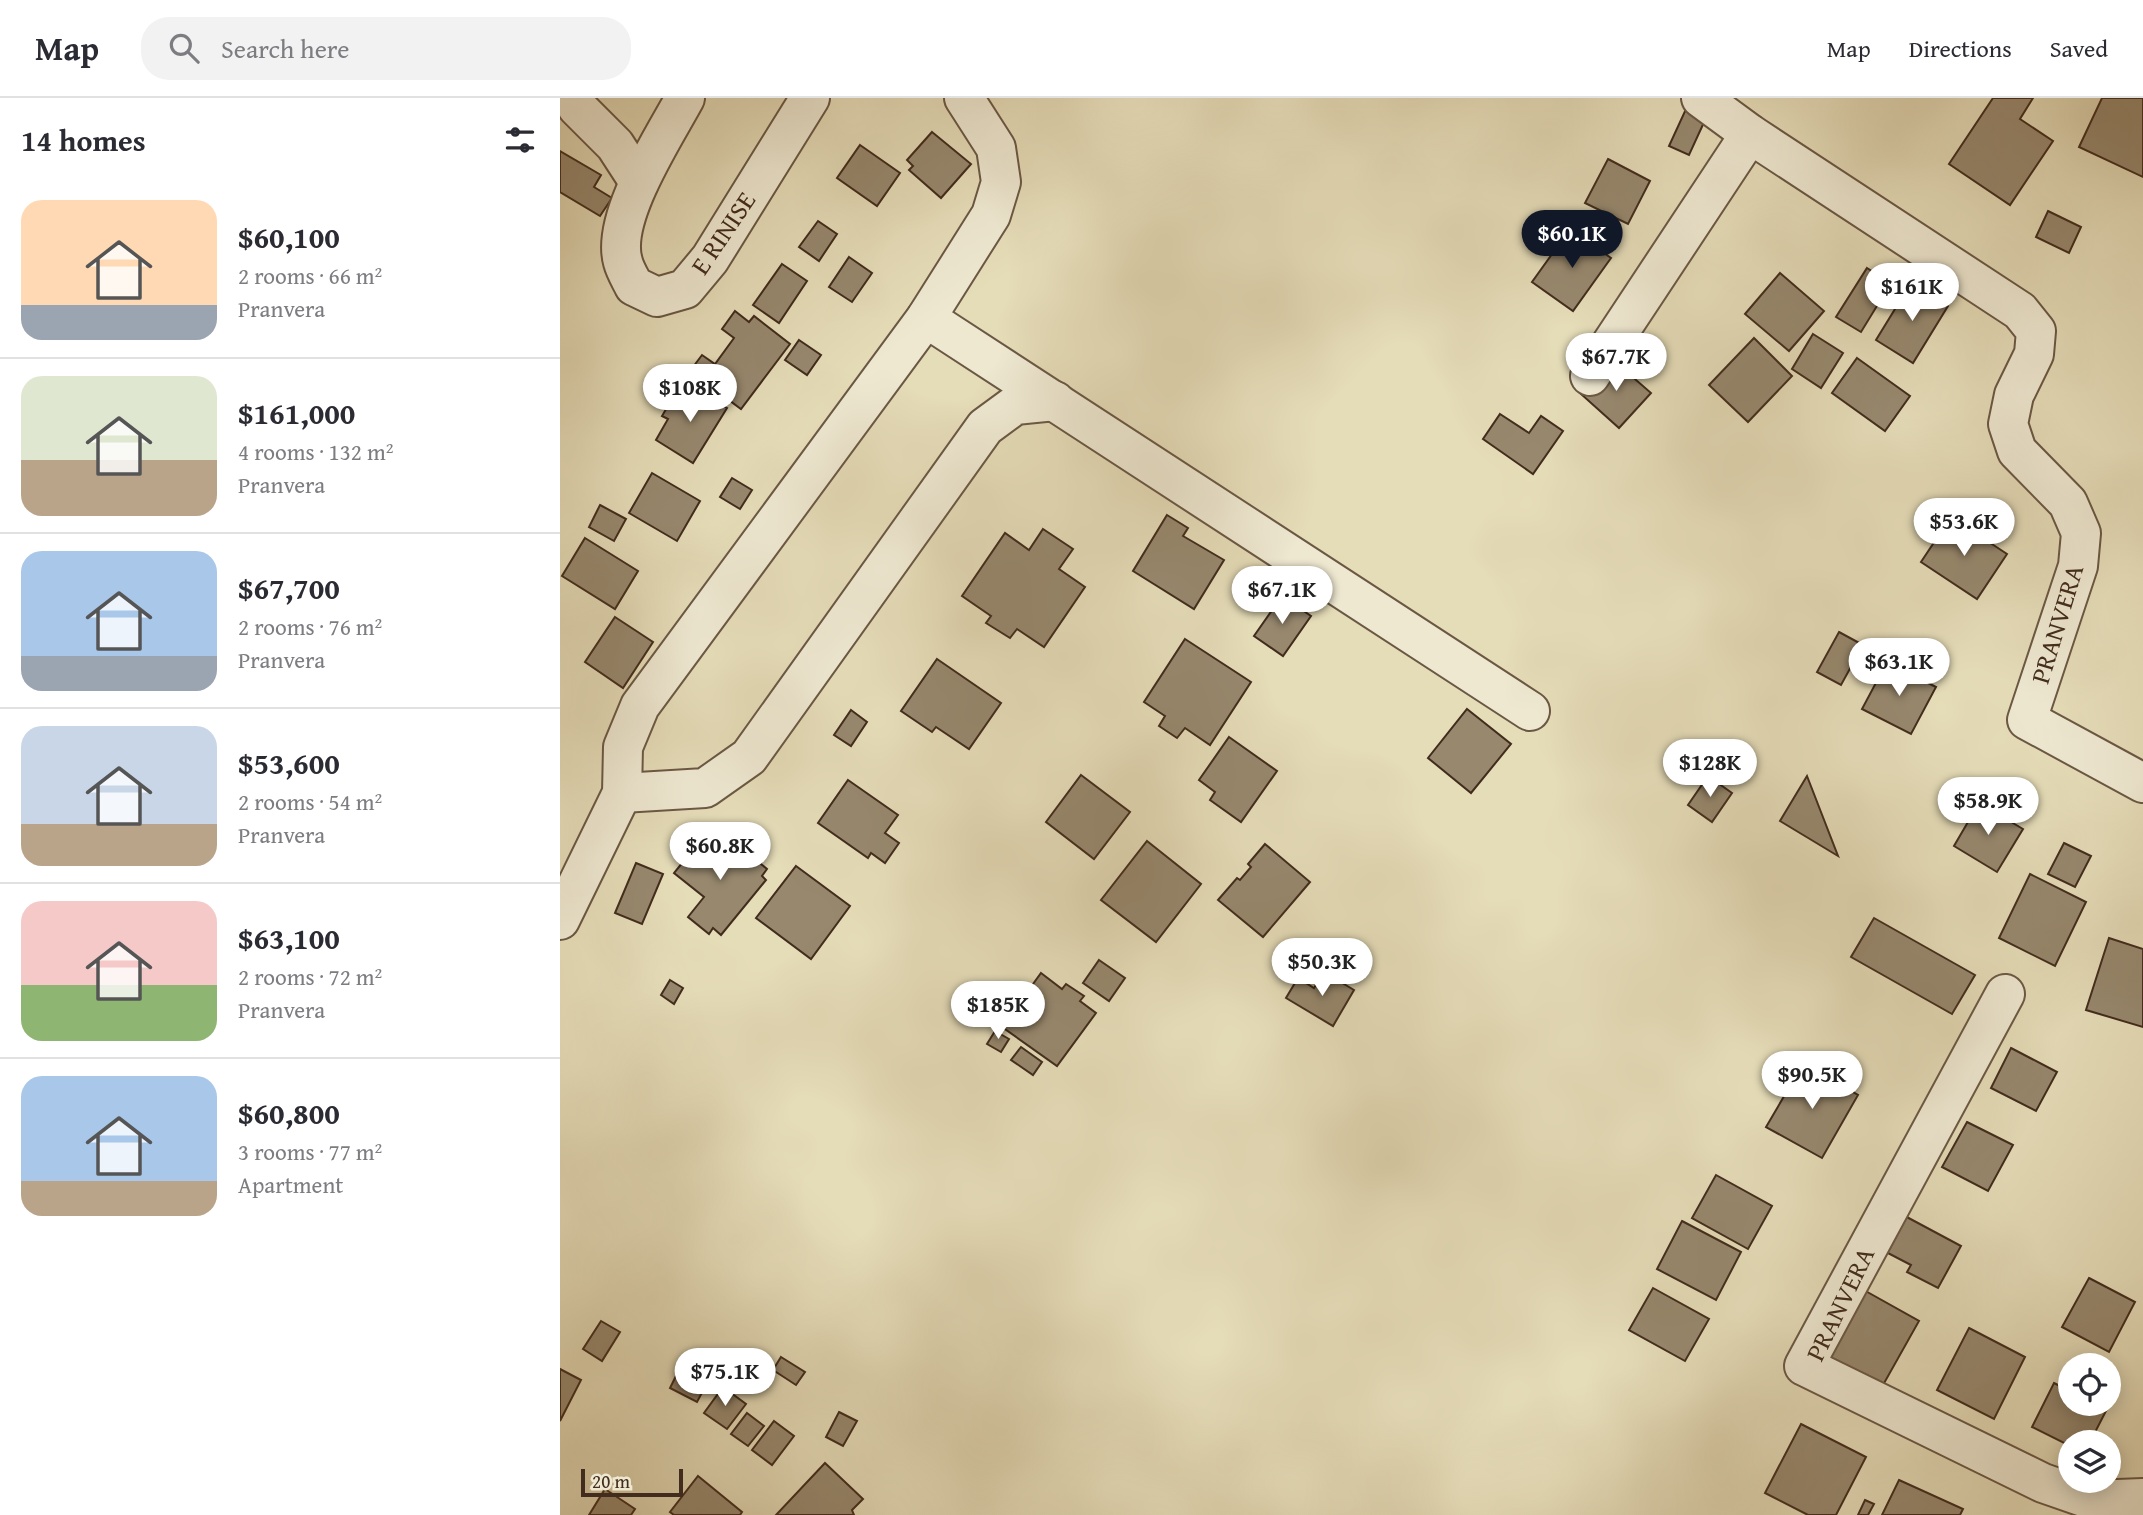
<!DOCTYPE html>
<meta charset="utf-8">
<style>
body{margin:0;font-family:"Gentium Book Plus",serif;background:#f2f2f3;color:#2b2b33;height:100vh;display:flex;flex-direction:column;font-size:26px;white-space:nowrap}
*{box-sizing:border-box;margin:0}
p{font-size:23px;color:#7c7c81}
.icon{flex:none;width:38px;height:38px;fill:none;stroke:currentColor;stroke-width:2;stroke-linecap:round;stroke-linejoin:round}
.map{position:relative;flex:1;overflow:hidden}
.side{display:flex;flex-direction:column;background:#fff;width:560px}
.side>*{flex:none}
.tools{position:absolute;left:1498px;top:1255px;display:grid;gap:14px}
.tools a{display:grid;place-items:center;width:63px;height:63px;border-radius:50%;background:#fff;box-shadow:0 4px 18px #0003;font-size:35px}
.scale{position:absolute;left:21px;bottom:18px;width:102px;box-sizing:border-box;padding-left:7px;border:4px solid #422c1d;border-top:0;font-size:19px;line-height:24px;white-space:nowrap;color:#422c1d;-webkit-text-stroke:5px #eee8d1;paint-order:stroke}
.price{position:absolute;translate:-50% -60px;padding:0 16px;border-radius:24px;background:#fff;color:#222;font-size:23px;line-height:46px;filter:drop-shadow(0 2px 4px #0008)}
.price::after{content:'';position:absolute;left:50%;top:42px;width:21px;height:16px;margin-left:-10px;background:inherit;clip-path:polygon(0 0,100% 0,50% 100%)}
.price.current{background:#111827;color:#fff}
ul{padding:0;list-style:none}
li{display:flex;align-items:center;gap:21px;height:175px;padding:0 21px}
li+li{border-top:2px solid #e1e1e2}
li span{display:grid;place-items:center;flex:none;width:196px;height:140px;border-radius:21px;color:#555}
li>.icon{margin-inline-start:auto}
span .icon{width:84px;height:84px;fill:#fffc;stroke-width:1}
li b{font-size:30px}
h2{display:flex;justify-content:space-between;align-items:center;height:84px;padding:0 21px;font-size:30px}
header{display:flex;align-items:center;gap:42px;box-sizing:border-box;height:98px;padding:0 35px;background:#fff;border-bottom:2px solid #e1e1e2}
header strong{font-size:33px}
nav{display:flex;gap:38px;margin-inline-start:auto;font-size:24px}
.search{width:490px;height:63px;background:#f2f2f3;display:flex;align-items:center;gap:18px;box-sizing:border-box;padding:0 24px;border-radius:28px;color:#7c7c81;font-size:26px}
main{display:flex;flex:1;min-height:0}
.map>svg:first-child{display:block}
.building{fill:#97886e;stroke:#422c1d;stroke-width:2}
.lines{fill:none;stroke-linecap:round;stroke-linejoin:round}
.minor-casing{stroke:#6b5844;stroke-width:42}
.minor{stroke:#eee8d1;stroke-width:38}
.labels{text-anchor:middle;stroke-width:5;stroke-linejoin:round;paint-order:stroke}
.street-label{font-size:26px;fill:#422c1d;stroke:#eee8d1}
</style>
<header>
<strong>Map</strong>
<div class="search"><svg class="icon" aria-label="search" viewBox="0 0 24 24"><circle cx="10" cy="10" r="6"/><path d="M15 15l6 6"/></svg>Search here</div>
<nav><a>Map</a><a>Directions</a><a>Saved</a></nav>
</header>
<main>
<section class="side">
<h2>14 homes<svg class="icon" aria-label="filters" viewBox="0 0 24 24"><path d="M4 7h16M4 17h16"/><circle cx="9" cy="7" r="2"/><circle cx="15" cy="17" r="2"/></svg></h2>
<ul>
<li><span style="background:linear-gradient(#ffd9b3 75%,#9aa5b1 0)"><svg class="icon" aria-label="home" viewBox="0 0 24 24"><path d="M3 11l9-7 9 7M6 9v11h12V9"/></svg></span><div><b>$60,100</b><p>2 rooms · 66 m²</p><p>Pranvera</p></div></li>
<li><span style="background:linear-gradient(#dfe7d0 60%,#b9a48a 0)"><svg class="icon" aria-label="home" viewBox="0 0 24 24"><path d="M3 11l9-7 9 7M6 9v11h12V9"/></svg></span><div><b>$161,000</b><p>4 rooms · 132 m²</p><p>Pranvera</p></div></li>
<li><span style="background:linear-gradient(#a9c7e8 75%,#9aa5b1 0)"><svg class="icon" aria-label="home" viewBox="0 0 24 24"><path d="M3 11l9-7 9 7M6 9v11h12V9"/></svg></span><div><b>$67,700</b><p>2 rooms · 76 m²</p><p>Pranvera</p></div></li>
<li><span style="background:linear-gradient(#c9d6e8 70%,#b9a48a 0)"><svg class="icon" aria-label="home" viewBox="0 0 24 24"><path d="M3 11l9-7 9 7M6 9v11h12V9"/></svg></span><div><b>$53,600</b><p>2 rooms · 54 m²</p><p>Pranvera</p></div></li>
<li><span style="background:linear-gradient(#f6c9c9 60%,#8fb573 0)"><svg class="icon" aria-label="home" viewBox="0 0 24 24"><path d="M3 11l9-7 9 7M6 9v11h12V9"/></svg></span><div><b>$63,100</b><p>2 rooms · 72 m²</p><p>Pranvera</p></div></li>
<li><span style="background:linear-gradient(#a9c7e8 75%,#b9a48a 0)"><svg class="icon" aria-label="home" viewBox="0 0 24 24"><path d="M3 11l9-7 9 7M6 9v11h12V9"/></svg></span><div><b>$60,800</b><p>3 rooms · 77 m²</p><p>Apartment</p></div></li>
</ul>
</section>
<div class="map">
<svg width="1583" height="1417" viewBox="0 0 1583 1417">
<rect width="100%" height="100%" fill="#e5dcb8"/>
<filter id="stains"><feTurbulence type="fractalNoise" baseFrequency=".00286" numOctaves="4"/><feColorMatrix values="0 0 0 0 .2 0 0 0 0 .09 0 0 0 0 .02 0 0 0 .5 -.17"/></filter>
<radialGradient id="worn" r=".72"><stop offset=".6" stop-color="#630" stop-opacity="0"/><stop offset="1" stop-color="#630" stop-opacity=".3"/></radialGradient>
<g class="building">
<polygon points="1433,0 1473,0 1460,21 1493,43 1450,107 1389,66"/>
<polygon points="1542,0 1583,0 1583,79 1519,49"/>
<polygon points="1126,11 1146,20 1129,57 1109,48"/>
<polygon points="372,34 411,66 381,100 349,72 353,68 347,62"/>
<polygon points="300,47 340,75 317,108 277,80"/>
<polygon points="0,53 41,77 34,89 52,100 40,118 0,94"/>
<polygon points="1048,61 1090,83 1068,126 1025,105"/>
<polygon points="1488,113 1521,129 1509,155 1476,139"/>
<polygon points="258,123 277,136 259,163 239,149"/>
<polygon points="1010,131 1051,160 1013,213 972,184"/>
<polygon points="289,159 312,175 292,204 269,189"/>
<polygon points="222,166 247,183 219,225 193,207"/>
<polygon points="1307,170 1331,185 1301,234 1276,219"/>
<polygon points="1220,175 1264,213 1229,253 1185,216"/>
<polygon points="1351,185 1388,208 1353,265 1316,242"/>
<polygon points="175,213 189,224 194,218 230,246 181,311 130,273 142,257 155,266 174,240 162,231"/>
<polygon points="1253,236 1283,255 1261,290 1232,271"/>
<polygon points="1194,240 1232,278 1188,324 1149,287"/>
<polygon points="239,242 261,257 247,277 225,262"/>
<polygon points="1297,260 1350,298 1325,333 1272,295"/>
<polygon points="1052,261 1091,295 1059,330 1021,296"/>
<polygon points="131,288 167,310 133,365 96,342 108,321 102,318 112,301 120,307"/>
<polygon points="940,316 969,335 981,318 1003,333 973,376 923,341"/>
<polygon points="92,375 140,403 117,443 69,415"/>
<polygon points="172,380 192,392 180,411 160,399"/>
<polygon points="40,407 66,421 54,443 29,429"/>
<polygon points="607,417 628,430 623,438 664,462 634,511 573,473"/>
<polygon points="1391,419 1447,456 1417,501 1361,464"/>
<polygon points="483,431 513,451 499,471 525,489 484,549 457,531 450,540 426,525 431,518 402,498 445,435 469,452"/>
<polygon points="25,440 78,473 55,511 2,478"/>
<polygon points="722,498 751,518 723,558 694,538"/>
<polygon points="55,519 93,544 63,590 25,564"/>
<polygon points="1279,534 1303,547 1281,587 1257,574"/>
<polygon points="625,541 691,584 650,647 625,630 617,640 599,628 605,618 584,604"/>
<polygon points="377,561 441,605 409,651 376,629 372,634 341,613"/>
<polygon points="1327,564 1376,589 1351,636 1302,611"/>
<polygon points="907,611 951,646 911,695 868,660"/>
<polygon points="291,612 307,624 291,648 274,637"/>
<polygon points="669,639 717,673 681,724 650,702 655,694 639,682"/>
<polygon points="521,677 570,714 534,761 486,724"/>
<polygon points="1148,678 1172,695 1152,724 1128,707"/>
<polygon points="1247,678 1278,758 1220,723"/>
<polygon points="288,682 338,717 325,735 339,745 325,765 311,755 308,760 258,725"/>
<polygon points="1419,705 1463,731 1437,774 1394,748"/>
<polygon points="147,734 168,752 174,744 207,771 202,778 206,782 161,837 153,830 149,836 128,819 144,799 114,775"/>
<polygon points="587,743 641,786 596,844 541,802"/>
<polygon points="1504,745 1531,758 1515,789 1488,776"/>
<polygon points="705,746 750,784 703,839 658,802 677,780 680,782 691,769 688,766"/>
<polygon points="76,765 103,776 82,826 55,815"/>
<polygon points="236,768 290,808 251,861 196,820"/>
<polygon points="1470,776 1526,804 1495,868 1439,840"/>
<polygon points="1314,820 1415,877 1392,916 1291,859"/>
<polygon points="1549,840 1583,851 1583,929 1526,912"/>
<polygon points="539,862 565,880 549,903 523,885"/>
<polygon points="764,874 794,892 773,928 726,900 738,880 754,890"/>
<polygon points="481,875 502,891 506,886 524,898 520,903 536,915 497,968 442,929"/>
<polygon points="110,882 123,890 114,906 101,897"/>
<polygon points="435,933 449,941 441,954 427,946"/>
<polygon points="461,949 482,964 473,977 451,962"/>
<polygon points="1451,950 1497,974 1476,1013 1431,990"/>
<polygon points="1243,966 1298,997 1262,1060 1206,1029"/>
<polygon points="1407,1024 1453,1047 1428,1093 1382,1069"/>
<polygon points="1156,1077 1212,1108 1188,1151 1132,1120"/>
<polygon points="1343,1117 1401,1148 1378,1190 1347,1174 1351,1167 1324,1153"/>
<polygon points="1122,1123 1181,1154 1156,1202 1097,1171"/>
<polygon points="1529,1180 1575,1204 1549,1254 1502,1229"/>
<polygon points="1093,1190 1149,1221 1125,1263 1069,1232"/>
<polygon points="1302,1191 1359,1223 1318,1296 1261,1265"/>
<polygon points="41,1223 60,1234 42,1263 23,1251"/>
<polygon points="1409,1230 1465,1259 1434,1321 1377,1292"/>
<polygon points="221,1259 245,1274 236,1287 213,1272"/>
<polygon points="0,1271 21,1282 0,1323"/>
<polygon points="117,1276 144,1291 137,1304 110,1290"/>
<polygon points="1494,1285 1510,1293 1510,1306 1536,1306 1547,1311 1530,1344 1510,1344 1510,1348 1472,1329"/>
<polygon points="163,1289 186,1306 167,1331 144,1315"/>
<polygon points="279,1314 297,1323 283,1348 266,1339"/>
<polygon points="187,1315 204,1328 188,1348 171,1336"/>
<polygon points="214,1323 234,1338 212,1367 192,1352"/>
<polygon points="1241,1326 1306,1359 1276,1417 1248,1417 1205,1395"/>
<polygon points="265,1365 303,1401 292,1412 294,1417 216,1417"/>
<polygon points="138,1378 182,1414 180,1417 114,1417 110,1414"/>
<polygon points="1339,1382 1403,1411 1400,1417 1322,1417"/>
<polygon points="45,1391 75,1411 71,1417 29,1417"/>
<polygon points="1305,1402 1314,1406 1308,1417 1298,1417"/>
</g>
<g class="lines">
<defs>
<g id="minor">
<polyline points="12,0 17,9 55,47 79,84"/>
<path d="M125,0C104,39 50,120 63,164C65,172 70,180 74,188L97,199L125,191L150,161L250,0"/>
<polyline points="1141,0 1190,36 1460,213 1476,233 1474,256 1454,297 1448,326 1457,353 1508,405 1521,435 1518,468 1467,622 1583,685"/>
<polyline points="366,220 970,613"/>
<polyline points="1030,278 1190,36"/>
<polyline points="62,695 145,690 189,659 425,329 455,307 495,303"/>
<polyline points="0,822 62,695 63,649 80,608 366,220 431,117 441,84 436,50 404,0"/>
<polyline points="1445,896 1244,1268 1483,1385 1532,1402 1583,1400"/>
</g>
</defs>
<use href="#minor" class="minor-casing"/>
<use href="#minor" class="minor"/>
</g>
<g class="labels">
<g class="street-label">
<text transform="translate(163 135) rotate(-56)" y="9">E RINISE</text>
<text transform="translate(1497 526) rotate(-73)" y="9">PRANVERA</text>
<text transform="translate(1280 1206) rotate(-64)" y="9">PRANVERA</text>
</g>
</g>
<rect width="100%" height="100%" filter="url(#stains)"/>
<rect width="100%" height="100%" fill="url(#worn)"/>
</svg>
<div class="tools">
<a><svg class="icon" aria-label="locate" viewBox="0 0 24 24"><circle cx="12" cy="12" r="6"/><path d="M12 2v4M12 18v4M2 12h4M18 12h4"/></svg></a>
<a><svg class="icon" aria-label="layers" viewBox="0 0 24 24"><path d="M12 4l9 5-9 5-9-5zM3 14l9 5 9-5"/></svg></a>
</div>
<div class="scale">20 m</div>
<b class="price current" style="left:1012px;top:172px">$60.1K</b>
<b class="price" style="left:1352px;top:225px">$161K</b>
<b class="price" style="left:1056px;top:295px">$67.7K</b>
<b class="price" style="left:130px;top:326px">$108K</b>
<b class="price" style="left:1404px;top:460px">$53.6K</b>
<b class="price" style="left:722px;top:528px">$67.1K</b>
<b class="price" style="left:1339px;top:600px">$63.1K</b>
<b class="price" style="left:1150px;top:701px">$128K</b>
<b class="price" style="left:1428px;top:739px">$58.9K</b>
<b class="price" style="left:160px;top:784px">$60.8K</b>
<b class="price" style="left:762px;top:900px">$50.3K</b>
<b class="price" style="left:438px;top:943px">$185K</b>
<b class="price" style="left:1252px;top:1013px">$90.5K</b>
<b class="price" style="left:165px;top:1310px">$75.1K</b>
</div>
</main>
